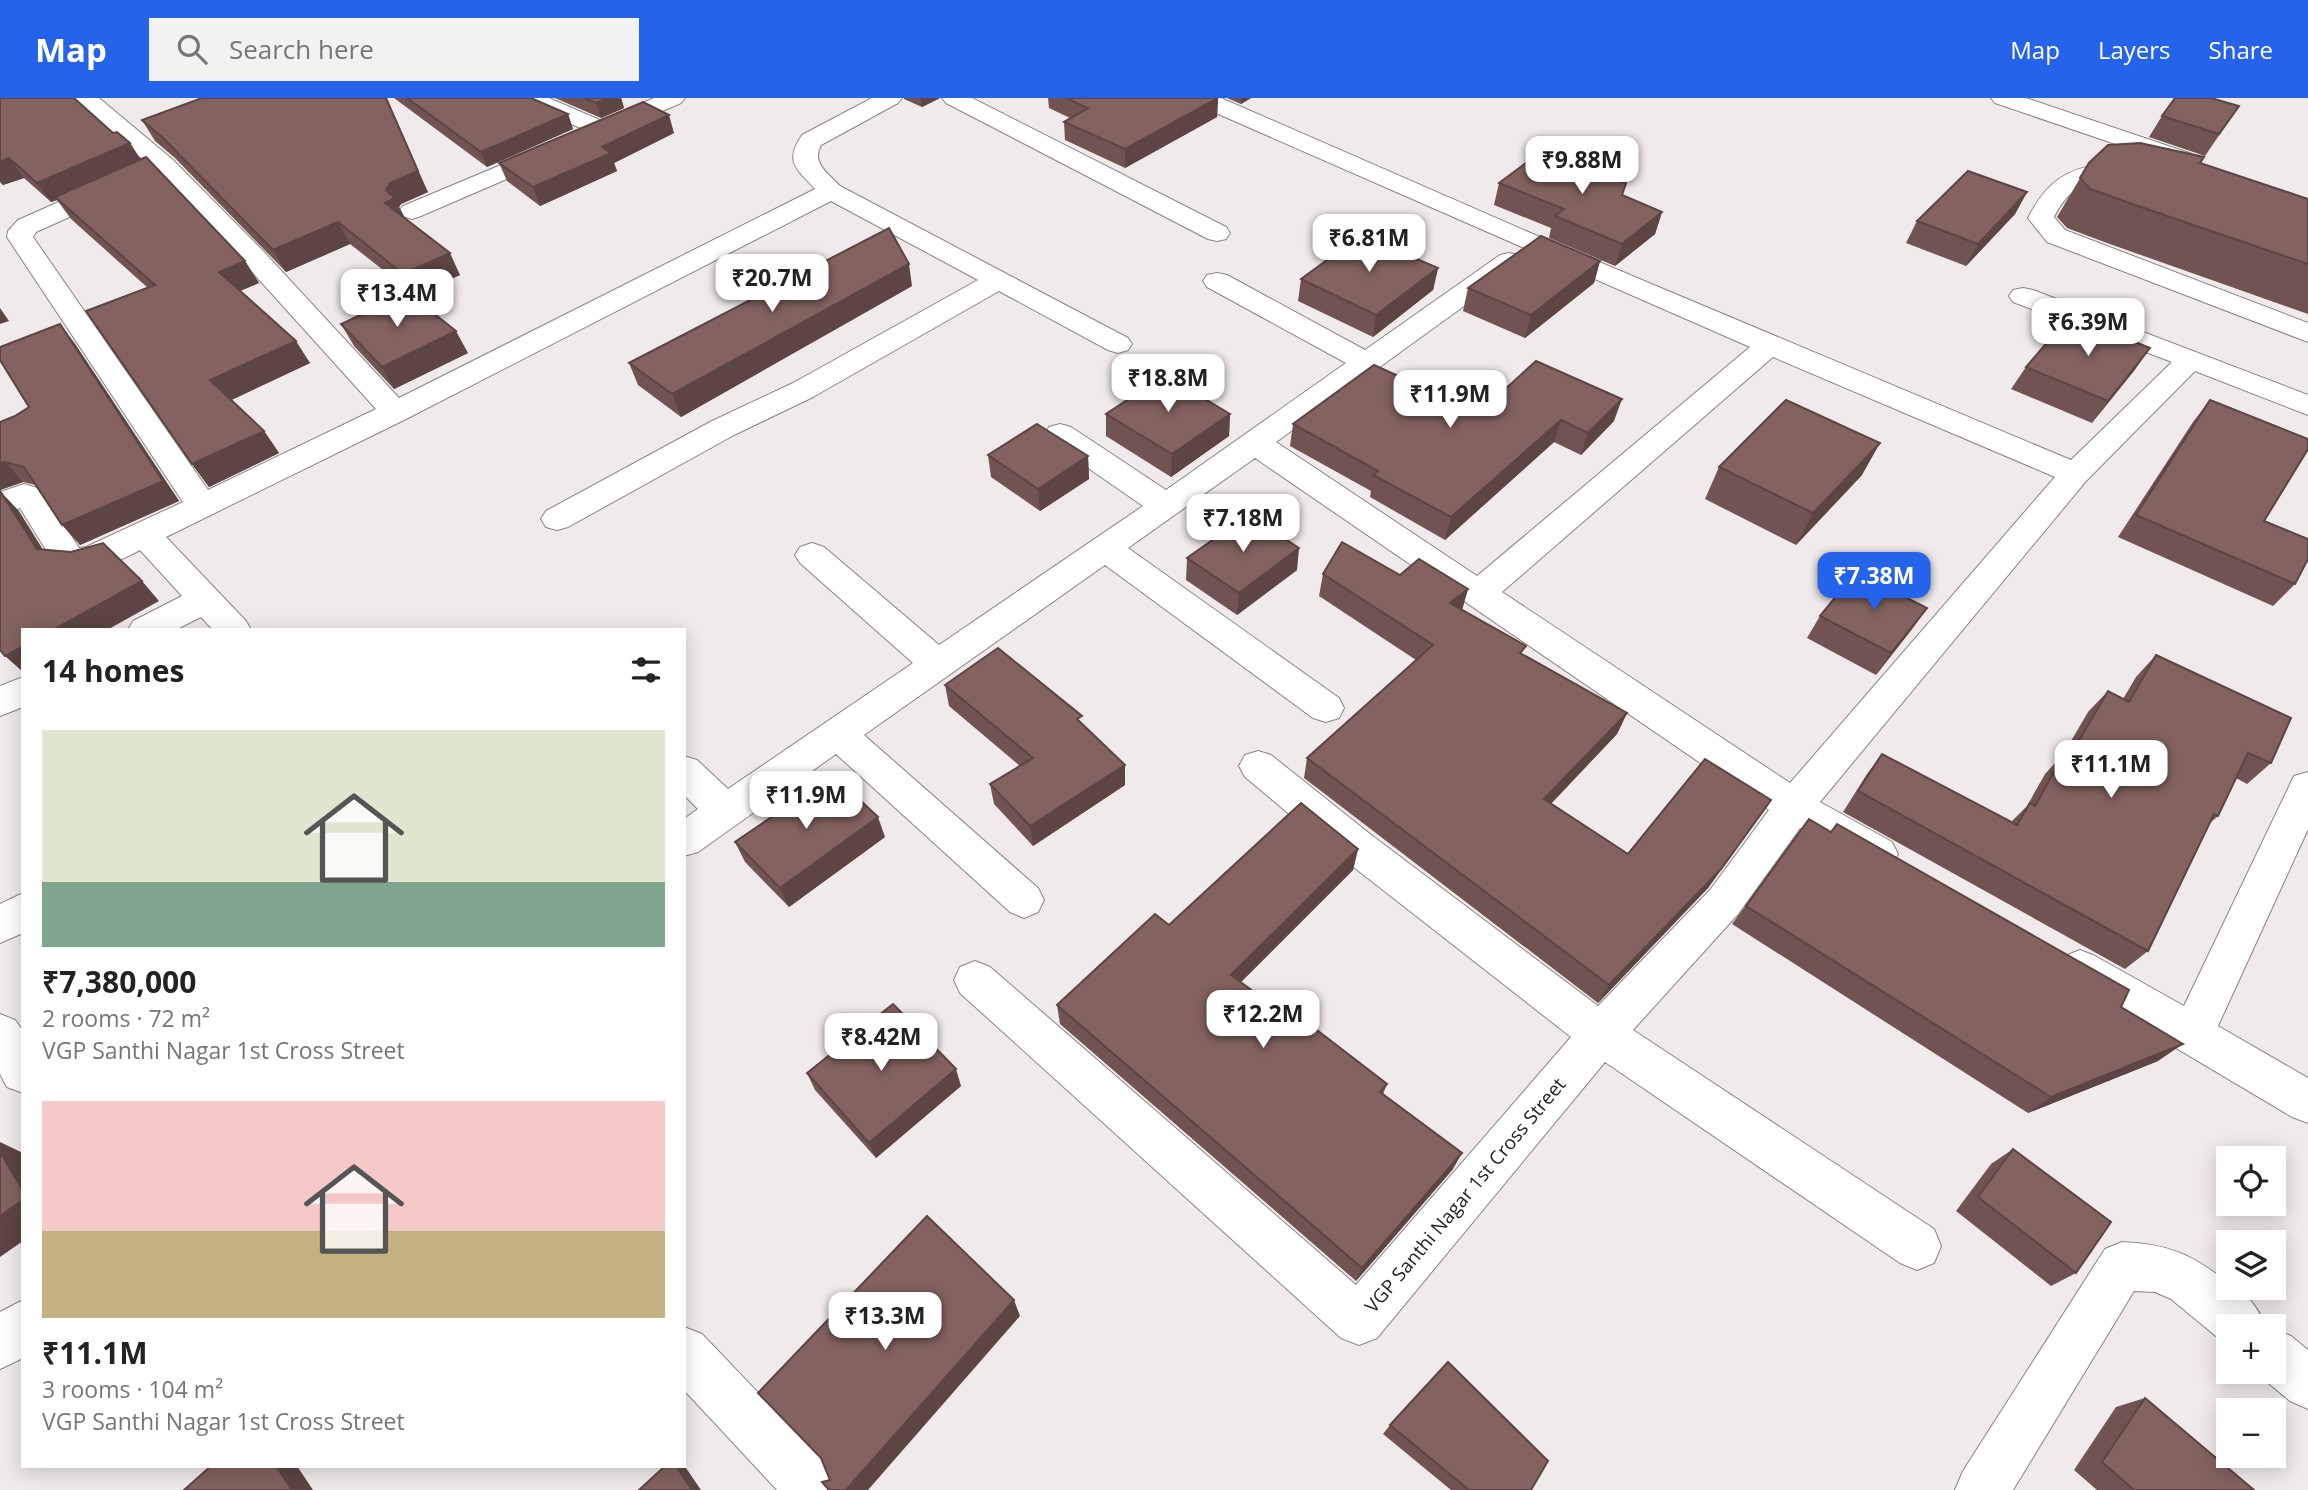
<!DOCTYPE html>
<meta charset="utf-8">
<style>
body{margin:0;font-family:"Open Sans",sans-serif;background:#f2f2f2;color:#222;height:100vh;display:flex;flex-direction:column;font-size:26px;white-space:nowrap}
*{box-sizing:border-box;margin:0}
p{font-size:23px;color:#767676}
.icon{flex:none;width:38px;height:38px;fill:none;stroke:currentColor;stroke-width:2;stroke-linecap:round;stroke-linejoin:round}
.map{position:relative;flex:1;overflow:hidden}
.panel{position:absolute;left:21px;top:530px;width:665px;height:840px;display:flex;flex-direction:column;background:#fff;border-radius:0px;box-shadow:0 4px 18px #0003}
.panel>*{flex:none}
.fabs{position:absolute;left:2216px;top:1048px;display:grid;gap:14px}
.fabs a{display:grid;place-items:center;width:70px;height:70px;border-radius:0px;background:#fff;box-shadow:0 4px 18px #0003;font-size:35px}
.price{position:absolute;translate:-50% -60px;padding:0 16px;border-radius:14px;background:#fff;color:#222;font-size:23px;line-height:46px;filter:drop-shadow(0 2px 4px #0008)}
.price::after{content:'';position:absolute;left:50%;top:42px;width:21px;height:16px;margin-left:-10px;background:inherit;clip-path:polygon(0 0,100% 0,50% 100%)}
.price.on{background:#2563eb;color:#fff}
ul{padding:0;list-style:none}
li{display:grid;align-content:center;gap:14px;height:371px;padding:0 21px}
li span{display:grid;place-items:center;height:217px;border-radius:0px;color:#555}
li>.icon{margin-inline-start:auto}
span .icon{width:126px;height:126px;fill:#fffc;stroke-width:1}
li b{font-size:30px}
h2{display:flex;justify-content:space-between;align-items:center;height:84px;padding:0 21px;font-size:30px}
header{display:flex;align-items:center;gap:42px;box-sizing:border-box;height:98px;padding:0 35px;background:#2563eb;color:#fff}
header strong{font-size:33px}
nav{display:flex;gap:38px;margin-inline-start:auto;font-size:24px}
.search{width:490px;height:63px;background:#f2f2f2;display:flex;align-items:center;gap:18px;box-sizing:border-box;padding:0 24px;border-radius:0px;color:#767676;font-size:26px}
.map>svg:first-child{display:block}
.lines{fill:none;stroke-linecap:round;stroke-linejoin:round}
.minor-casing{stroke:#898484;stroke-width:2}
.minor{fill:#fff;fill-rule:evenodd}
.wall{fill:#715452}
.shaded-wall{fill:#5c4542}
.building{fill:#83625f;stroke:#5c4542;stroke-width:2}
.labels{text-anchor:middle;stroke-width:7;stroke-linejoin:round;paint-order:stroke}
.street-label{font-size:19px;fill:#232121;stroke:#fff}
</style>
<header>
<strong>Map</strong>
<div class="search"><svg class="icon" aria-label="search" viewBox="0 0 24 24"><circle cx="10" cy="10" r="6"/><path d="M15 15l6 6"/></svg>Search here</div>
<nav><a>Map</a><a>Layers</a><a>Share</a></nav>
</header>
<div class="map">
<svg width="2308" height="1392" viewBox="0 0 2308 1392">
<rect width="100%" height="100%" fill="#f0eaea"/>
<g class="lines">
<defs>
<g id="minor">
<path d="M73,0H99L173,62L263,153L399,300L815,91C796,70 784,64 802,37L872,0H902L898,5L821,47C811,65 828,75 840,88L1128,240L1132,246L1128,252L1118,255L1108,252L999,193L813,299L734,337L568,429L557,432L546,429L541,421L546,413L712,323L793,285L978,182L831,103L406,321L166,439L246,523L251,532H213L201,519L175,532H128L133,523L182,498L140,452C112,467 87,477 56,468L20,410L0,416V394L24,386L41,391L79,450L86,449L183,404L7,139L8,133L18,122L147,65ZM161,78L244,165L376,311L208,392L33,139L36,134Z"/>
<polygon points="517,0 549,0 602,23 654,0 685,0 681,5 602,39 521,5"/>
<polygon points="942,0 972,0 1226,129 1230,135 1226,141 1217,143 1208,141 946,5"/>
<path d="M1189,0H1221L1542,140L2071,362L2172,264L2013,204L2009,198L2013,192L2023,190L2033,192L2308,297V317L2195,273L2086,383L1820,704L1892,744L1898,756L1892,768L1878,773L1864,768L1800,730L1738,816L1633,932L1934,1131L1941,1148L1934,1165L1917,1172L1900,1165L1605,964L1377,1240L1359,1247L1341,1240L960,895L954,882L960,869L975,863L990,869L1356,1187L1571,939L1342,760L1245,679L1239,668L1245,657L1258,653L1271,657L1370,736L1598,908L1710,792L1769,712L1255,360L1128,450L1339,600L1344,610L1339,620L1326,624L1313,620L1105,467L864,637L1038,790L1044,802L1038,814L1024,820L1010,814L836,656L698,754L684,758V721L698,711L684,697V658L697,662L728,691L913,565L800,465L795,457L800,449L812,445L824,449L939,547L1143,408L1049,343L1045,336L1049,329L1060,326L1071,329L1166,392L1346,265L1207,189L1203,183L1207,177L1217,175L1227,177L1365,252L1500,157L1509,155L1518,157L1522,163L1518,169L1276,344L1477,478L1750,249L1193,5ZM1773,259L2055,379L1790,685L1502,494Z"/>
<polygon points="1991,0 2026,0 2192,56 2195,61 2192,66 2183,68 2174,66 1995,5"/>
<polygon points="551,46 560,48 563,53 560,58 421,118 412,121 403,118 399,113 403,108"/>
<path d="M2103,66L2142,72L2145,77L2142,82C2132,85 2125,83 2115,82C2085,80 2067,93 2054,119L2065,132L2308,225V244L2047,144L2028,120C2045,86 2066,70 2103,66Z"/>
<polygon points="23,579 23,609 0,618 0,588"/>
<polygon points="2308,674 2308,731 2218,928 2308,980 2308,1025 2292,1019 2065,884 2059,871 2065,858 2080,852 2095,858 2184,908 2294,678"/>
<polygon points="23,795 23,835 0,845 0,806"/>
<polygon points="0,916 15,922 23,933 23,995 7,989 0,976"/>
<path d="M2122,1144C2168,1146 2192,1156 2228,1185V1190C2246,1191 2260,1213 2265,1228H2228V1248L2171,1201L2155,1194L2134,1193L2013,1392H1955L1963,1373L2105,1151Z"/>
<polygon points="23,1202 23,1260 0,1271 0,1214"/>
<polygon points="684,1229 702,1236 833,1373 841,1392 777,1392 684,1292"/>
<polygon points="2273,1231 2291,1238 2308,1252 2308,1311 2290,1303 2255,1274 2273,1274"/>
</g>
</defs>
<use href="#minor" class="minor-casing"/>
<use href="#minor" class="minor"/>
</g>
<g class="wall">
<polygon points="0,0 113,35 130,45 141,62 245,163 259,185 240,193 310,265 231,302 264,333 279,355 209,389 192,366 148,190 71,121 57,102 51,104 24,80 3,87 0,84"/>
<polygon points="394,0 531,0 568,16 573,31 487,69"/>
<polygon points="555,0 621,0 624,10 601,20"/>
<polygon points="904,0 940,0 922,9 904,1"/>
<polygon points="1048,0 1218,0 1217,19 1125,70 1065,42 1064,24 1070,20 1049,10"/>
<polygon points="1227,0 1251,0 1241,6"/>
<polygon points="2239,8 2205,58 2149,39 2162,18"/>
<polygon points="142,22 428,94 401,106 399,109 405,120 460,177 415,197 350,146 286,174 175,60 155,43"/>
<polygon points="674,35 614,65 617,73 540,108 507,83 499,65"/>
<polygon points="2089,65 2200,65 2308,101 2308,216 2107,145 2067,130 2057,119"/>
<polygon points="1499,85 1623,98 1662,114 1655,136 1615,168 1549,140 1551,130 1494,107"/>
<polygon points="2027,94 2015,116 1966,168 1906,145 1917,123"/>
<polygon points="1600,163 1594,185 1525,240 1463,213 1468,190"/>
<polygon points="1438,170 1433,192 1373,239 1298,203 1301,181"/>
<polygon points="912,188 681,319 638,287 629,265"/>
<polygon points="60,226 75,246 179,403 80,447 36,387 23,384 0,392 0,324 15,318 29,309"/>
<polygon points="341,226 468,255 394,291 354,248"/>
<polygon points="2150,250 2092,325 2011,291 2026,269"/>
<polygon points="2210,302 2264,423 2295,486 2273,508 2118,439 2193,324"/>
<polygon points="1479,315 1614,323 1581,357 1554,344 1445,442 1370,399 1371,393 1290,348 1293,326"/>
<polygon points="1106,316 1230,316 1229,338 1171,379 1106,338"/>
<polygon points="988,357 1088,358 1089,381 1040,413 991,379"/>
<polygon points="1719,369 1862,377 1796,447 1705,401"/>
<polygon points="1187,460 1297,472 1237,517 1186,482"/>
<polygon points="1323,476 1400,477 1468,491 1462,512 1523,557 1627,615 1617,636 1551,706 1628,756 1771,702 1708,790 1598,905 1304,680 1307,660 1416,562 1319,498"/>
<polygon points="1927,510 1912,531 1876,577 1807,540 1820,518"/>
<polygon points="2156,557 2271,665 2247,686 2236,680 2218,718 2210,725 2148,853 2125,871 1843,714 1867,676 1882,656 2011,724 2027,708 2045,676 2064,655 2088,614 2108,593 2123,601 2136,579"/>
<polygon points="945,587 1083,627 1125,667 1125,687 1033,748 994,706 990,686 1020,668 949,608"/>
<polygon points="1809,721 1831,734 1837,726 2121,909 2158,963 2028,1015 1732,826"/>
<polygon points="885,739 789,809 745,764 735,744"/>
<polygon points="1358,751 1353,772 1241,884 1308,934 1387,986 1383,996 1453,1071 1356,1183 1060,926 1057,907 1169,827"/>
<polygon points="807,975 961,988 876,1060 815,992"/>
<polygon points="2013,1051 2076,1175 2051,1188 1956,1113 1991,1066"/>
<polygon points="2145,1300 2254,1392 2097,1392 2074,1372 2116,1309"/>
<polygon points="1390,1327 1531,1392 1451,1392 1383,1336"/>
</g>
<g class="shaded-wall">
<polygon points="386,0 428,94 401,106 399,109 406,122 385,105"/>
<polygon points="608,0 621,0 624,10 601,20 596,5"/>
<polygon points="920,0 940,0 922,9"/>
<polygon points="1218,0 1217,19 1125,70 1125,51"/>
<polygon points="1241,0 1251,0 1241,6"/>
<polygon points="568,16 573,31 487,69 481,54"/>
<polygon points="669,17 674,35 614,65 617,73 540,108 533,89 602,49"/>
<polygon points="130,45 142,64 55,99 57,102 51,104 37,85"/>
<polygon points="9,60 24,80 3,87 0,83 0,64"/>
<polygon points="2027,94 2015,116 1966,168 1978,146"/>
<polygon points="1662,114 1655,136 1615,168 1622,146"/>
<polygon points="338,124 350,146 286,174 273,152"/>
<polygon points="450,155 460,177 415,197 403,176"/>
<polygon points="245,163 259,185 233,196 219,174"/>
<polygon points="1600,163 1594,185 1525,240 1531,217"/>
<polygon points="909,166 912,188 681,319 672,296"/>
<polygon points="1438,170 1433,192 1373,239 1376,217"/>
<polygon points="0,210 9,223 0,226"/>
<polygon points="60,226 75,246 179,403 80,447 62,427"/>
<polygon points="456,233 468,255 394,291 382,269"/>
<polygon points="296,243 310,265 225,305 210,282"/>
<polygon points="2150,250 2134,273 2092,325 2108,303"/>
<polygon points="1622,301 1614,323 1581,357 1588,335"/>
<polygon points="1230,316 1229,338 1171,379 1172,356"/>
<polygon points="1561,322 1554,344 1445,442 1451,419"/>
<polygon points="264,333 279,355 209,389 192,366"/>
<polygon points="1880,345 1862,377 1796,447 1813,415"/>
<polygon points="1088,358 1089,381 1040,413 1038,391"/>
<polygon points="5,364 23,384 0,392 0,365"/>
<polygon points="0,393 19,413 55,471 37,451"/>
<polygon points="1299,450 1297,472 1237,517 1239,495"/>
<polygon points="142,483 159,503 107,532 53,532"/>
<polygon points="1468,491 1462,512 1450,505"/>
<polygon points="1927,510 1912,531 1876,577 1891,555"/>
<polygon points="23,548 23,574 5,558"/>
<polygon points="1627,615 1617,636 1536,721 1544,701"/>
<polygon points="1125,667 1125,687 1033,748 1030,728"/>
<polygon points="1771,702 1708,790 1598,905 1609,887"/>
<polygon points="878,719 885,739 789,809 780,790"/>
<polygon points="1358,751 1353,772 1229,896 1231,877"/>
<polygon points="2183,946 2158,963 2028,1015 2051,999"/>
<polygon points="956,971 961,988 876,1060 869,1045"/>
<polygon points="0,1044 23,1055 23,1093 0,1054"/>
<polygon points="1462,1055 1453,1071 1356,1183 1362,1170"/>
<polygon points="23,1102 23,1143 0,1159 0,1118"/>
<polygon points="1014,1202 1020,1218 868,1392 846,1392"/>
<polygon points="276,1368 297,1368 313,1392 292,1392"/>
<polygon points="676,1368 683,1368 686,1370 701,1392 692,1392"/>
</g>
<g class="building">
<polygon points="0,0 74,0 113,35 117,34 130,45 37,85 9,60 0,64"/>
<polygon points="202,0 386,0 418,73 390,85 386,92 395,100 385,105 450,155 403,176 338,124 273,152 162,39 142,22"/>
<polygon points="407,0 531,0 568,16 481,54"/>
<polygon points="584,0 608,0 596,5"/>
<polygon points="1066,0 1218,0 1125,51 1064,24 1088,10"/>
<polygon points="2175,0 2211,0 2239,8 2219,36 2162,18"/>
<polygon points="643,4 669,17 602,49 611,55 533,89 499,65"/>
<polygon points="2140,45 2204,59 2200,65 2308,101 2308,166 2132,106 2090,91 2080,80 2089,65 2108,47"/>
<polygon points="1542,53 1626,85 1622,97 1662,114 1622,146 1555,118 1564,111 1499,85"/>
<polygon points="146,59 245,163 219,174 296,243 210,282 264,333 192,366 86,213 155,187 55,99"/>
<polygon points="1968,73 2027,94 1978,146 1917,123"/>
<polygon points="889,130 909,166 672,296 629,265"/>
<polygon points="1361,137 1438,170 1376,217 1301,181"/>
<polygon points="1541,138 1600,163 1531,217 1468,190"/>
<polygon points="408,195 456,233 382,269 341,226"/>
<polygon points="2070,218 2150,250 2108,303 2026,269"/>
<polygon points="60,226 163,383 62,427 24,369 5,364 0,365 0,324 15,318 29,309 0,262 0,249"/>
<polygon points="1536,263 1622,301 1588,335 1561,322 1451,419 1373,377 1378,373 1293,326 1374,267 1479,315"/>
<polygon points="1165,277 1230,316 1172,356 1106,316"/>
<polygon points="1786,302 1880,345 1813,415 1719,369"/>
<polygon points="2210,302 2308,341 2308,351 2264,423 2308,441 2308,461 2295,486 2136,417"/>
<polygon points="1037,326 1088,358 1038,391 988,357"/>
<polygon points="0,393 37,451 71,454 103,445 142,483 53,532 23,532 23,548 5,558 0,552"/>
<polygon points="1248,417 1299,450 1239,495 1187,460"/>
<polygon points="1342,444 1400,477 1419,461 1468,491 1450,505 1526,548 1520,555 1627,615 1544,701 1628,756 1705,661 1771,702 1721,771 1609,887 1307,660 1433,547 1323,476"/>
<polygon points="1856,474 1927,510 1891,555 1820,518"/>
<polygon points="998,550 1082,618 1077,621 1125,667 1030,728 990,686 1033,660 945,587"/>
<polygon points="2156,557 2291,620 2271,665 2248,655 2218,718 2214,716 2148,853 1858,693 1882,656 2017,727 2030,705 2035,708 2064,655 2070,658 2108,593 2129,604"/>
<polygon points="833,677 878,719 780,790 735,744"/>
<polygon points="1301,705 1358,751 1231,877 1308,934 1313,929 1387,986 1380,994 1462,1055 1362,1170 1057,907 1155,816 1169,827"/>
<polygon points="1809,721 1831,734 1837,726 2129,892 2121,909 2183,946 2051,999 1746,808"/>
<polygon points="893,906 956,971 869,1045 807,975"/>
<polygon points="2013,1051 2111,1124 2076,1175 1978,1099"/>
<polygon points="0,1054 23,1093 23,1102 0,1118"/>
<polygon points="927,1118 1014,1202 846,1392 829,1392 822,1384 830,1382 821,1360 758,1295"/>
<polygon points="1448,1264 1548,1363 1531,1392 1469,1392 1390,1327"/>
<polygon points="2145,1300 2254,1392 2134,1392 2102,1364"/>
<polygon points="211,1368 276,1368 292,1392 184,1392"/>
<polygon points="665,1368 676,1368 692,1392 639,1392"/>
</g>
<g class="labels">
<g class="street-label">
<text transform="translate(1465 1097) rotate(-50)" y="7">VGP Santhi Nagar 1st Cross Street</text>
</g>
</g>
</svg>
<div class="fabs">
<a><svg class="icon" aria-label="locate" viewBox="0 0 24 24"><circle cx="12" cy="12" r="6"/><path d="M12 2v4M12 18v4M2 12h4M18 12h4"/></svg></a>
<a><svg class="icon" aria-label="layers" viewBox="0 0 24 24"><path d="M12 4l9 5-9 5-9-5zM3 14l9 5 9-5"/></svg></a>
<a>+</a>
<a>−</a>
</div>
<b class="price" style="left:1582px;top:98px">₹9.88M</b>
<b class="price" style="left:1369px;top:176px">₹6.81M</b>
<b class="price" style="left:772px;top:216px">₹20.7M</b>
<b class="price" style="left:397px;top:231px">₹13.4M</b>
<b class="price" style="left:2088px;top:260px">₹6.39M</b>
<b class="price" style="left:1168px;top:316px">₹18.8M</b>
<b class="price" style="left:1450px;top:332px">₹11.9M</b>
<b class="price" style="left:1243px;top:456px">₹7.18M</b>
<b class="price on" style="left:1874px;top:514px">₹7.38M</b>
<b class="price" style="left:2111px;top:702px">₹11.1M</b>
<b class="price" style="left:806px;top:733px">₹11.9M</b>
<b class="price" style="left:1263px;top:952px">₹12.2M</b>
<b class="price" style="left:881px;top:975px">₹8.42M</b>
<b class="price" style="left:885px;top:1254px">₹13.3M</b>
<section class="panel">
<h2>14 homes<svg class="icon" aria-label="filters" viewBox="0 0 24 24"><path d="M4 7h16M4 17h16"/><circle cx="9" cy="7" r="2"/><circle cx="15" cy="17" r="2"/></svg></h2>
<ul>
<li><span style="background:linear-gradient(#dfe7d0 70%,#7fa58c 0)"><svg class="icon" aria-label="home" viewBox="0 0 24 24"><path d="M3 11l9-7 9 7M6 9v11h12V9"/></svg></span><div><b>₹7,380,000</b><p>2 rooms · 72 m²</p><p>VGP Santhi Nagar 1st Cross Street</p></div></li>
<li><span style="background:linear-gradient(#f6c9c9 60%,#c2b280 0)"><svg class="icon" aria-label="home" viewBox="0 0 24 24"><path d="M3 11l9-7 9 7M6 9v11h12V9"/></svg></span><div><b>₹11.1M</b><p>3 rooms · 104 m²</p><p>VGP Santhi Nagar 1st Cross Street</p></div></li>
</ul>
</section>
</div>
